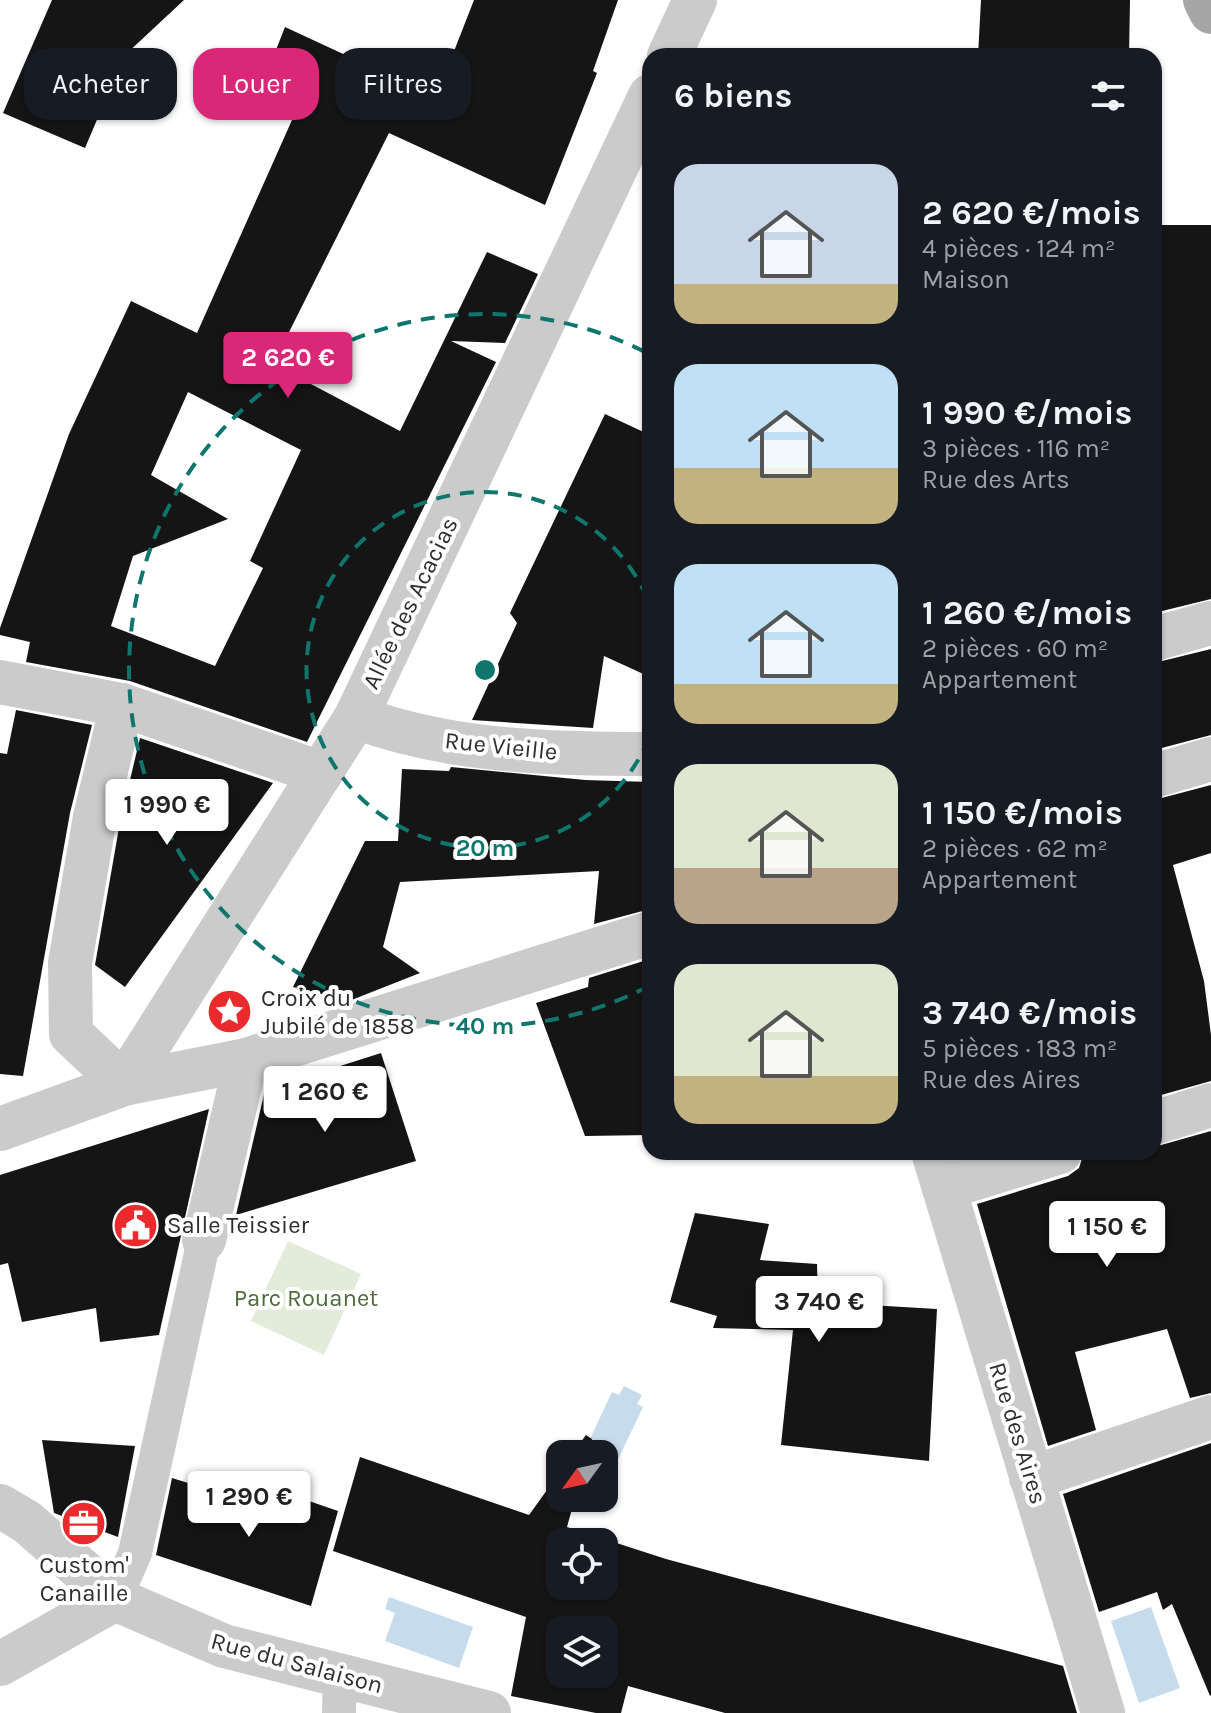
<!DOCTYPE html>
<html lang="fr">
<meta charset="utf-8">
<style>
body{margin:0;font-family:Karla,sans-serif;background:#20242c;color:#f1f3f6;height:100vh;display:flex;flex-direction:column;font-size:30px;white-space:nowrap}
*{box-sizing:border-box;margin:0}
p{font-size:26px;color:#9ea1a6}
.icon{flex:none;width:44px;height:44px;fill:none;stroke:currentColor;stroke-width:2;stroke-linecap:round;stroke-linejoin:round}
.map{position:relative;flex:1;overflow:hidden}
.panel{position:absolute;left:642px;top:48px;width:520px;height:1112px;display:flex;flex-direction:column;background:#171b24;border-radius:24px;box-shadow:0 2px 6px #0004}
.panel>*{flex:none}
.guide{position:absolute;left:24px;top:48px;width:498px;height:72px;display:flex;gap:16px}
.needle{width:52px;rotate:237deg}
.fabs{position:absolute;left:546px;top:1440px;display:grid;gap:16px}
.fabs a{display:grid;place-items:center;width:72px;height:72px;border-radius:16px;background:#171b24;box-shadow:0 2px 6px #0004;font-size:40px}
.price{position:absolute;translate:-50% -68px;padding:0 18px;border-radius:8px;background:#fff;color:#222;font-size:26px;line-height:52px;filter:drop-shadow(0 2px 4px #0008)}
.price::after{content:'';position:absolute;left:50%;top:48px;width:24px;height:18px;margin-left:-12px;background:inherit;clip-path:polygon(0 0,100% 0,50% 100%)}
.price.selected{background:#db2777;color:#fff}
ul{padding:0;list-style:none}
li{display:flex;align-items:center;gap:24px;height:200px;padding:0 32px}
li span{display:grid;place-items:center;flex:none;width:224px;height:160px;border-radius:24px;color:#555}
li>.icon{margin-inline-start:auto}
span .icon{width:96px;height:96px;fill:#fffc;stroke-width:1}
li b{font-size:34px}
h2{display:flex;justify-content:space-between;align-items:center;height:96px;padding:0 32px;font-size:34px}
.tag{padding:0 28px;border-radius:24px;background:#171b24;box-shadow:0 2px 6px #0004;font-size:28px;line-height:72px}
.tag.selected{background:#db2777;color:#fff}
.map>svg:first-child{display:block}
.green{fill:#e3ecdb}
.water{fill:#c6dbec}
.building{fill:#151515;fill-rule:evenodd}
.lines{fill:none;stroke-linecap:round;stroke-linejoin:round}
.lane{stroke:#cbcbcb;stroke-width:34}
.street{stroke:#cbcbcb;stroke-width:44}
.primary{stroke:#a6a6a6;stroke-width:44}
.ring{fill:none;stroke:#0f766e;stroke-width:4;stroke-dasharray:14 10}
.labels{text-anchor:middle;stroke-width:8;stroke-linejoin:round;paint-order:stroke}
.street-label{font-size:24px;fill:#2e2e2e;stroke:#fff}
.poi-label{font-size:24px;fill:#2e2e2e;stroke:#fff;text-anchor:start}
.park-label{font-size:24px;fill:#4e6b3a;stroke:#fff}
.centre{fill:#0f766e;stroke:#fff;stroke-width:4}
.ring-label{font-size:24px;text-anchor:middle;font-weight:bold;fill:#0f766e;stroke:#fff;stroke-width:8;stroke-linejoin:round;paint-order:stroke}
</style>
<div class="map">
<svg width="1211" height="1713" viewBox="0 0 1211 1713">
<rect width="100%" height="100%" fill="#fff"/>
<polygon class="green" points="288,1241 361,1274 324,1355 251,1321"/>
<g class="water">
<polygon points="624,1386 642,1395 637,1404 643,1407 613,1470 607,1468 604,1474 604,1454 583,1454 612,1392 619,1395"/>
<polygon points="389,1597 473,1627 459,1668 385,1641 395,1613 385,1609"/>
<polygon points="1151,1607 1180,1688 1139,1703 1111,1621"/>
</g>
<g class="building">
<polygon points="52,0 184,0 124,56 85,148 3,113"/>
<path d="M474,0H618L593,71L597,73L545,205L389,133L273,364L400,431L487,252L538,274L505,343L451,341L496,362L307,742L130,681L26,662L30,642L0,635V628L69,434L131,301L197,333L304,93L263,83L285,27L382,72L431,110ZM188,392L301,450L250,561L263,568L215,666L111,626L133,556L228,519L151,475Z"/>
<polygon points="981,0 1130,0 1129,56 978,56"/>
<polygon points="1159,225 1211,225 1211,599 1154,613 1154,322"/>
<polygon points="605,414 650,435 650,677 604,656 593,728 472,720 517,623 510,613"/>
<polygon points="1211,649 1211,735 1154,750 1154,663"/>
<polygon points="16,710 92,725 70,813 23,1076 0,1074 0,753 7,754"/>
<polygon points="140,738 273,783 125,987 95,965 120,822"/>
<polygon points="451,767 585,780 650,782 650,909 594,924 599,871 400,882 383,947 420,973 349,1001 293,987 365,841 398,841 402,769 449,771"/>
<polygon points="1211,785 1211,853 1173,865 1204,981 1211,1035 1211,1081 1154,1097 1154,800"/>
<polygon points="650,959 650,1135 585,1136 536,1003 588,987 589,978"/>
<polygon points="381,1053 416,1161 236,1215 265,1090"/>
<polygon points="209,1109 159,1335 100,1342 96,1308 22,1322 8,1263 0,1265 0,1175"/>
<polygon points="1211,1131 1211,1393 1190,1398 1167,1329 1075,1352 1096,1430 1048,1446 977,1204 1068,1176 1079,1168 1084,1152 1154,1152 1154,1147"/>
<polygon points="695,1213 769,1224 760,1260 817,1264 818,1302 937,1309 929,1461 781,1445 793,1330 713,1328 717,1316 670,1302"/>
<polygon points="586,1435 592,1439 588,1454 572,1454"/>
<polygon points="42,1440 135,1446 118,1537 54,1513"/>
<polygon points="1211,1443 1211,1695 1210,1696 1172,1604 1163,1610 1157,1592 1099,1612 1063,1494"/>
<path d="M360,1457L529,1515L560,1472V1498H575L567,1527L666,1559L1063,1666L1077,1713H725L628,1686L621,1713H596L511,1696L526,1617L333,1551ZM560,1542H604V1586H560ZM560,1630H604V1674H560Z"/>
<polygon points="172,1478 272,1509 280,1491 338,1511 311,1606 156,1555"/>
</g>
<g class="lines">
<g class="lane">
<polyline points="115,1599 135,1553 204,1240"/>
<polyline points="339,1713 340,1676"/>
</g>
<g class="street">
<polyline points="669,56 695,0"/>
<polyline points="1154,639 1211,623"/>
<polyline points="0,682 122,705 321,773"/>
<polyline points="122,705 95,817 70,963 71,1034 124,1084"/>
<path d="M356,717C449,752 551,754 650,754"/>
<polyline points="1154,776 1211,759"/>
<polyline points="124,1084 356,717 650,96"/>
<polyline points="1154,1123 1211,1105"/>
<polyline points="0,1129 124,1084 246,1060 650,933"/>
<polyline points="933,1152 1103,1713"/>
<polyline points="944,1188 1060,1152"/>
<polyline points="204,1240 246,1060"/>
<polyline points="1031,1478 1211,1417"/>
<polyline points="0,1506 27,1522 115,1599 224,1646 489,1713"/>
<polyline points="0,1664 115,1599"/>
</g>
<polyline class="primary" points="1205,0 1211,12"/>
</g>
<g class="ring">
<path d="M649 738A178 178 0 1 1 649 602"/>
<path d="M649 986A356 356 0 1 1 649 354"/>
</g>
<defs>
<symbol id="sight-disc" viewBox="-11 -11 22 22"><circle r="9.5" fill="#eb2a2d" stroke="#fff"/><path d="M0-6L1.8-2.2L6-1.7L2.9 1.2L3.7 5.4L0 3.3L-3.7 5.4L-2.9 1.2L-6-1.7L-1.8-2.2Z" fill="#fff"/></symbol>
<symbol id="civic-disc" viewBox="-11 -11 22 22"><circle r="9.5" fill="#eb2a2d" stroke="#fff"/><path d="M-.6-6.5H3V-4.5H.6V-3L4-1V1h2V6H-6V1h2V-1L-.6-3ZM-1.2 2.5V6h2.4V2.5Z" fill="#fff"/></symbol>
<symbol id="office-disc" viewBox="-11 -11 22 22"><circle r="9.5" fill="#eb2a2d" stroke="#fff"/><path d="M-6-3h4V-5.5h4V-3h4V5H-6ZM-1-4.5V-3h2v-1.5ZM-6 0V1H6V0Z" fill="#fff"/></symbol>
</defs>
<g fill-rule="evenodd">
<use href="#sight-disc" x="204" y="986" width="51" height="51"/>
<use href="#civic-disc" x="110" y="1200" width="51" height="51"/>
<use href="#office-disc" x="58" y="1498" width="51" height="51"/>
</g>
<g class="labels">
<g class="street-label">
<text transform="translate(410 603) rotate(-64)" y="8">Allée des Acacias</text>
<text transform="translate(501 746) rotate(6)" y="8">Rue Vieille</text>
<text transform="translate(1018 1433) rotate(73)" y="8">Rue des Aires</text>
<text transform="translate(297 1663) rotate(15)" y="8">Rue du Salaison</text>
</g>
<g class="poi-label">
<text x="261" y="1006">Croix du<tspan x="261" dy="28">Jubilé de 1858</tspan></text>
<text x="167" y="1233">Salle Teissier</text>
<text x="84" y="1573" text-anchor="middle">Custom'<tspan x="84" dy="28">Canaille</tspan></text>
</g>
<g class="park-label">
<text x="306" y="1306">Parc Rouanet</text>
</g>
</g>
<circle cx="485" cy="670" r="12" class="centre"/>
<g class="ring-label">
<text x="485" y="856">20 m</text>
<text x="485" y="1034">40 m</text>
</g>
</svg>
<div class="fabs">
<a><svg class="needle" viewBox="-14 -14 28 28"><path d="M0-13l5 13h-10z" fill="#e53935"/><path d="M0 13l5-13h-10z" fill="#9ea1a6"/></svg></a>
<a><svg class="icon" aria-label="locate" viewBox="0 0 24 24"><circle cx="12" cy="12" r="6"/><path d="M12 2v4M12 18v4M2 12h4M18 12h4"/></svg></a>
<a><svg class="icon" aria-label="layers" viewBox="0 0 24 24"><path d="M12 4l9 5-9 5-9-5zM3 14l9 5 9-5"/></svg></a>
</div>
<b class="price selected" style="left:288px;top:400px">2 620 €</b>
<b class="price" style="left:167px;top:847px">1 990 €</b>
<b class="price" style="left:325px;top:1134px">1 260 €</b>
<b class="price" style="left:1107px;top:1269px">1 150 €</b>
<b class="price" style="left:819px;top:1344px">3 740 €</b>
<b class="price" style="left:249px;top:1539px">1 290 €</b>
<div class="guide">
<a class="tag">Acheter</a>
<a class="tag selected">Louer</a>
<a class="tag">Filtres</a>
</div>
<section class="panel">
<h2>6 biens<svg class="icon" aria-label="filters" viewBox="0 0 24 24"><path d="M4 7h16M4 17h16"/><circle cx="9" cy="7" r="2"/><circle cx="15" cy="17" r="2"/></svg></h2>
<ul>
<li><span style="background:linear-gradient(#c9d6e8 75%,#c2b280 0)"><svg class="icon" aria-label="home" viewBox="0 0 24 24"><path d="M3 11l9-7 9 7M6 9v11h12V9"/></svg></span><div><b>2 620 €/mois</b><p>4 pièces · 124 m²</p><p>Maison</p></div></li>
<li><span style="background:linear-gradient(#bfe0f5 65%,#c2b280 0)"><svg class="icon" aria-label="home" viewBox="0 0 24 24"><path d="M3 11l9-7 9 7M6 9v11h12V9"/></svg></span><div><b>1 990 €/mois</b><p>3 pièces · 116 m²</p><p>Rue des Arts</p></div></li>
<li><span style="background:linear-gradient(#bfe0f5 75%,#c2b280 0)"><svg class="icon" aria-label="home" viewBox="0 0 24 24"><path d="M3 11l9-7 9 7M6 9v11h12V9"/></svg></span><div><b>1 260 €/mois</b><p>2 pièces · 60 m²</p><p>Appartement</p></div></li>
<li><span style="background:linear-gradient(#dfe7d0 65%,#b9a48a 0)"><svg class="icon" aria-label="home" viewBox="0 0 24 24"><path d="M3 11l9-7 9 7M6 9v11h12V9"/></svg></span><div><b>1 150 €/mois</b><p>2 pièces · 62 m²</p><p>Appartement</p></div></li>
<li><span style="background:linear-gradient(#dfe7d0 70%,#c2b280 0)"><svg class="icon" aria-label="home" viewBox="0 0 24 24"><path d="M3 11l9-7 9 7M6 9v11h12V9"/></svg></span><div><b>3 740 €/mois</b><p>5 pièces · 183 m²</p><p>Rue des Aires</p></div></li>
</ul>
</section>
</div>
